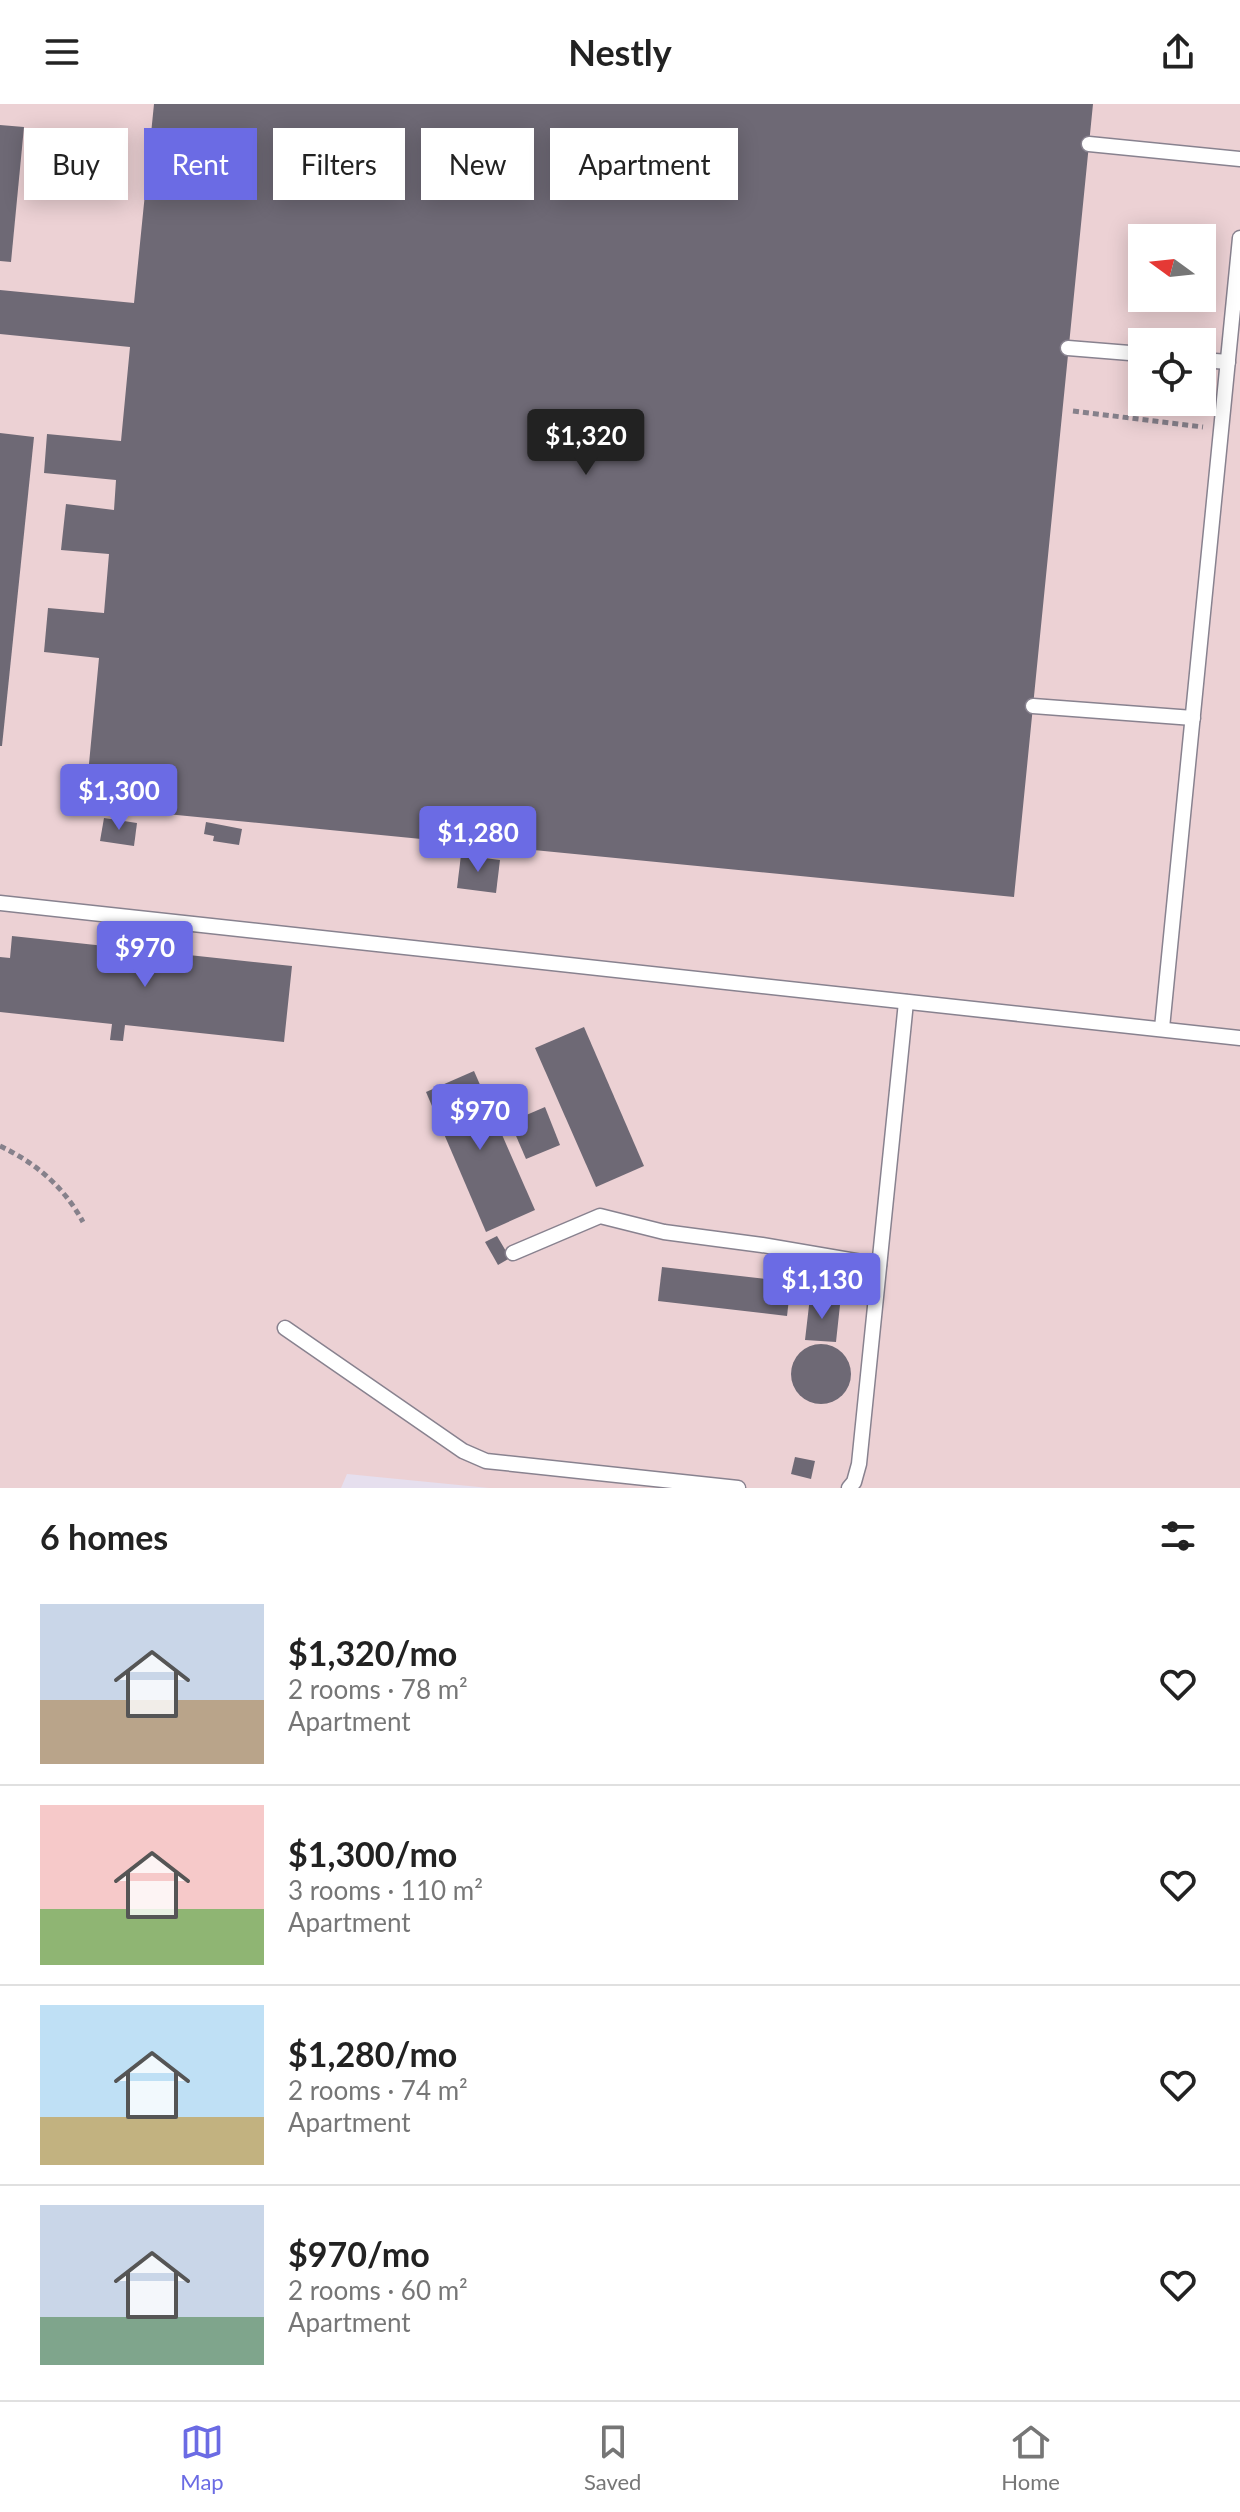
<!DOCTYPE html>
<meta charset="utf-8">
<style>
body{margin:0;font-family:Lato,sans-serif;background:#f6f6f6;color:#222;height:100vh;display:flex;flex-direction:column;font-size:30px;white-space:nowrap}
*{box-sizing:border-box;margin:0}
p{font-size:26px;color:#767676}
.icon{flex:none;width:44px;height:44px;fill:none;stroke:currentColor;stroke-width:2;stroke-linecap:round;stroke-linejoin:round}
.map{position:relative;height:1384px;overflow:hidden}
.details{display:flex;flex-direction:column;background:#fff;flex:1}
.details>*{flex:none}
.guide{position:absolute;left:24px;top:24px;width:800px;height:72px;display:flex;gap:16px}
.needle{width:52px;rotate:285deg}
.tools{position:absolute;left:1128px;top:120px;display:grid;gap:16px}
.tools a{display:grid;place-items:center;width:88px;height:88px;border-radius:0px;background:#fff;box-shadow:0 4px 20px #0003;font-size:40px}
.price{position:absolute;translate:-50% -68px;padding:0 18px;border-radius:8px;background:#6b6be4;color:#fff;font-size:26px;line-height:52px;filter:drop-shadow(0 2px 4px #0008)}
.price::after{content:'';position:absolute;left:50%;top:48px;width:24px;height:18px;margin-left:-12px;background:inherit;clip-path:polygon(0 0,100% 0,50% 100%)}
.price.on{background:#222;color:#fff}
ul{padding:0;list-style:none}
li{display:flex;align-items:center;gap:24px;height:200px;padding:0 40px}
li+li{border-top:2px solid #e0e0e0}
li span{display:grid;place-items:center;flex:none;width:224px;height:160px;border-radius:0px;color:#555}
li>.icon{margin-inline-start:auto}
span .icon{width:96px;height:96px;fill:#fffc;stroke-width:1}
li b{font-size:34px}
h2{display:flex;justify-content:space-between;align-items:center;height:96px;padding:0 40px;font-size:34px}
.chip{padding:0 28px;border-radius:0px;background:#fff;box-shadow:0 4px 20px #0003;font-size:28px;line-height:72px}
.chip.on{background:#6b6be4;color:#fff}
header{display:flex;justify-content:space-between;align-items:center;height:104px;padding:0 40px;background:#fff;font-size:36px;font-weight:700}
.tab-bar{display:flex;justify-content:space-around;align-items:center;height:112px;border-top:2px solid #e0e0e0;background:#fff;font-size:22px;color:#767676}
.tab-bar a{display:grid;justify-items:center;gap:4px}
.tab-bar .on{color:#6b6be4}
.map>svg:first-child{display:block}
.industrial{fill:#ecd1d4;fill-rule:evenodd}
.building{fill:#6e6975}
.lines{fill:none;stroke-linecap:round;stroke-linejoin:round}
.service-casing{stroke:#88828f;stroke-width:17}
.path{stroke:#86818b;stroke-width:5;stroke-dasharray:6 4;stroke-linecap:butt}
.service{stroke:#fff;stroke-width:14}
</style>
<header><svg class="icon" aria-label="menu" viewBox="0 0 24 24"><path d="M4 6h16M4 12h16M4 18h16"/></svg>Nestly<svg class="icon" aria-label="share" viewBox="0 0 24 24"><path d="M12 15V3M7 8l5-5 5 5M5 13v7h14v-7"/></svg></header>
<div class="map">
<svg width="1240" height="1384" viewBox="0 0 1240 1384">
<rect width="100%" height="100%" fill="#e6dfee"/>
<path class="industrial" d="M0,0H1240V1384H489L347,1370L341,1384H0ZM1142,134H1202V194H1142ZM1142,238H1202V298H1142Z"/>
<g class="building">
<polygon points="154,0 1093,0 1014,793 85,702 99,554 44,548 48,504 104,509 109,450 61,446 66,400 114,406 116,376 44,369 47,330 121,337 130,243 0,230 0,186 134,199"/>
<polygon points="0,21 24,23 11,158 0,157"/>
<polygon points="0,329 34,333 2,642 0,642"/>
<polygon points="104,714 137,719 134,742 100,737"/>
<polygon points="206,718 242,725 239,741 213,737 214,732 204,730"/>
<polygon points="461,751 500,756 496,789 457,784"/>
<polygon points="12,832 292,862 284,938 125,921 123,937 110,936 112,920 0,908 0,853 10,854"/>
<polygon points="584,923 644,1062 596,1083 535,944"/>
<polygon points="474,967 535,1106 486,1128 426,988"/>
<polygon points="545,1003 560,1041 526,1055 510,1018"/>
<polygon points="497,1132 510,1154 498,1161 485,1138"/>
<polygon points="662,1163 791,1178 787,1212 658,1197"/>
<polygon points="810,1193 819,1194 819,1199 840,1201 836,1238 805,1236"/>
<circle cx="821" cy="1270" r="30"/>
<polygon points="795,1353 815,1357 811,1375 791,1370"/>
</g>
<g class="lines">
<defs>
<g id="service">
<polyline points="1089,40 1240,55"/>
<polyline points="1068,244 1142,250"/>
<polyline points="1202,256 1228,258"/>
<polyline points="1033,602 1193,614"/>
<polyline points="0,799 1240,934"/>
<polyline points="1162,924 1240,134"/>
<polyline points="513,1149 600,1112 664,1128 762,1141 879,1161"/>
<polyline points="285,1224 463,1347 486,1357 738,1384"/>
<polyline points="849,1384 854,1378 859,1360 906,898"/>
</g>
</defs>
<use href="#service" class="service-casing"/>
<g class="path">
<polyline points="1073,307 1203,323"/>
<path d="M0,1042C36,1059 64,1083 83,1118"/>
</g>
<use href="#service" class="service"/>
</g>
</svg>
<div class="tools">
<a><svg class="needle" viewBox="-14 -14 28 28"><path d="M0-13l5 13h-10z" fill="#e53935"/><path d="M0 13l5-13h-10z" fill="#767676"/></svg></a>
<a><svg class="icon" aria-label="locate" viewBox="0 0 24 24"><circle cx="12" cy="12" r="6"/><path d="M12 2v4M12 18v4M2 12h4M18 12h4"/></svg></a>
</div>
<b class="price on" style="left:586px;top:373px">$1,320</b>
<b class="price" style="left:119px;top:728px">$1,300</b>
<b class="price" style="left:478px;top:770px">$1,280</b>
<b class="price" style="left:145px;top:885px">$970</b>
<b class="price" style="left:480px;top:1048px">$970</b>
<b class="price" style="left:822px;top:1217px">$1,130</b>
<div class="guide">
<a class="chip">Buy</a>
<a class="chip on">Rent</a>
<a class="chip">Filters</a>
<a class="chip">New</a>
<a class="chip">Apartment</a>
</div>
</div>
<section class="details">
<h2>6 homes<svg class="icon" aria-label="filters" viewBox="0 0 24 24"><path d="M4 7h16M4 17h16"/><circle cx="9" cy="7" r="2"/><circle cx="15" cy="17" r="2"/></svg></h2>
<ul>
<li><span style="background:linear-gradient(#c9d6e8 60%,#b9a48a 0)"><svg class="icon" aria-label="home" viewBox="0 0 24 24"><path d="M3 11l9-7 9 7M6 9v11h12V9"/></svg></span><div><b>$1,320/mo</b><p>2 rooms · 78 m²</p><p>Apartment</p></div><svg class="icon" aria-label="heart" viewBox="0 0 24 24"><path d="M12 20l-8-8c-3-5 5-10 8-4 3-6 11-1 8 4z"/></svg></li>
<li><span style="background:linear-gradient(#f6c9c9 65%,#8fb573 0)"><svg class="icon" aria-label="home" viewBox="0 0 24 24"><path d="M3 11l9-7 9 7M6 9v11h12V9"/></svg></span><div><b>$1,300/mo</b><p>3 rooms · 110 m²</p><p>Apartment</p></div><svg class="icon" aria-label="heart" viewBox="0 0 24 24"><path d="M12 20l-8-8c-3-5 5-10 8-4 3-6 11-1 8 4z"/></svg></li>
<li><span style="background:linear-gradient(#bfe0f5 70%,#c2b280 0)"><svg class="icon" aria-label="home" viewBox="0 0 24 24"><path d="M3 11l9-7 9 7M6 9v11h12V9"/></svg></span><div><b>$1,280/mo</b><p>2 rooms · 74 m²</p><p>Apartment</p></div><svg class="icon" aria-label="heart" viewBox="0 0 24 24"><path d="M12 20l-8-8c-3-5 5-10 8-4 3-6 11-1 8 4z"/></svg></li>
<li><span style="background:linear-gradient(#c9d6e8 70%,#7fa58c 0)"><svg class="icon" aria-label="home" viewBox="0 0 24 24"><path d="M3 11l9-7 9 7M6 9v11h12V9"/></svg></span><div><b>$970/mo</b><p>2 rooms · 60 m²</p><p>Apartment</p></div><svg class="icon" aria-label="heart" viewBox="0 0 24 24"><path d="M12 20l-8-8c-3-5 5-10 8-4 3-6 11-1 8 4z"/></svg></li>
</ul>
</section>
<nav class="tab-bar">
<a class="on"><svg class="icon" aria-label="map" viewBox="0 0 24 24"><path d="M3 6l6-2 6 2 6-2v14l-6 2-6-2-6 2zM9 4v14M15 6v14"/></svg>Map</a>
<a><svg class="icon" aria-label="saved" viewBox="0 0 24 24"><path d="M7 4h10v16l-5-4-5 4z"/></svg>Saved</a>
<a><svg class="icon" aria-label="home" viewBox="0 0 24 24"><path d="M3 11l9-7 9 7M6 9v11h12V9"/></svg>Home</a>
</nav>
